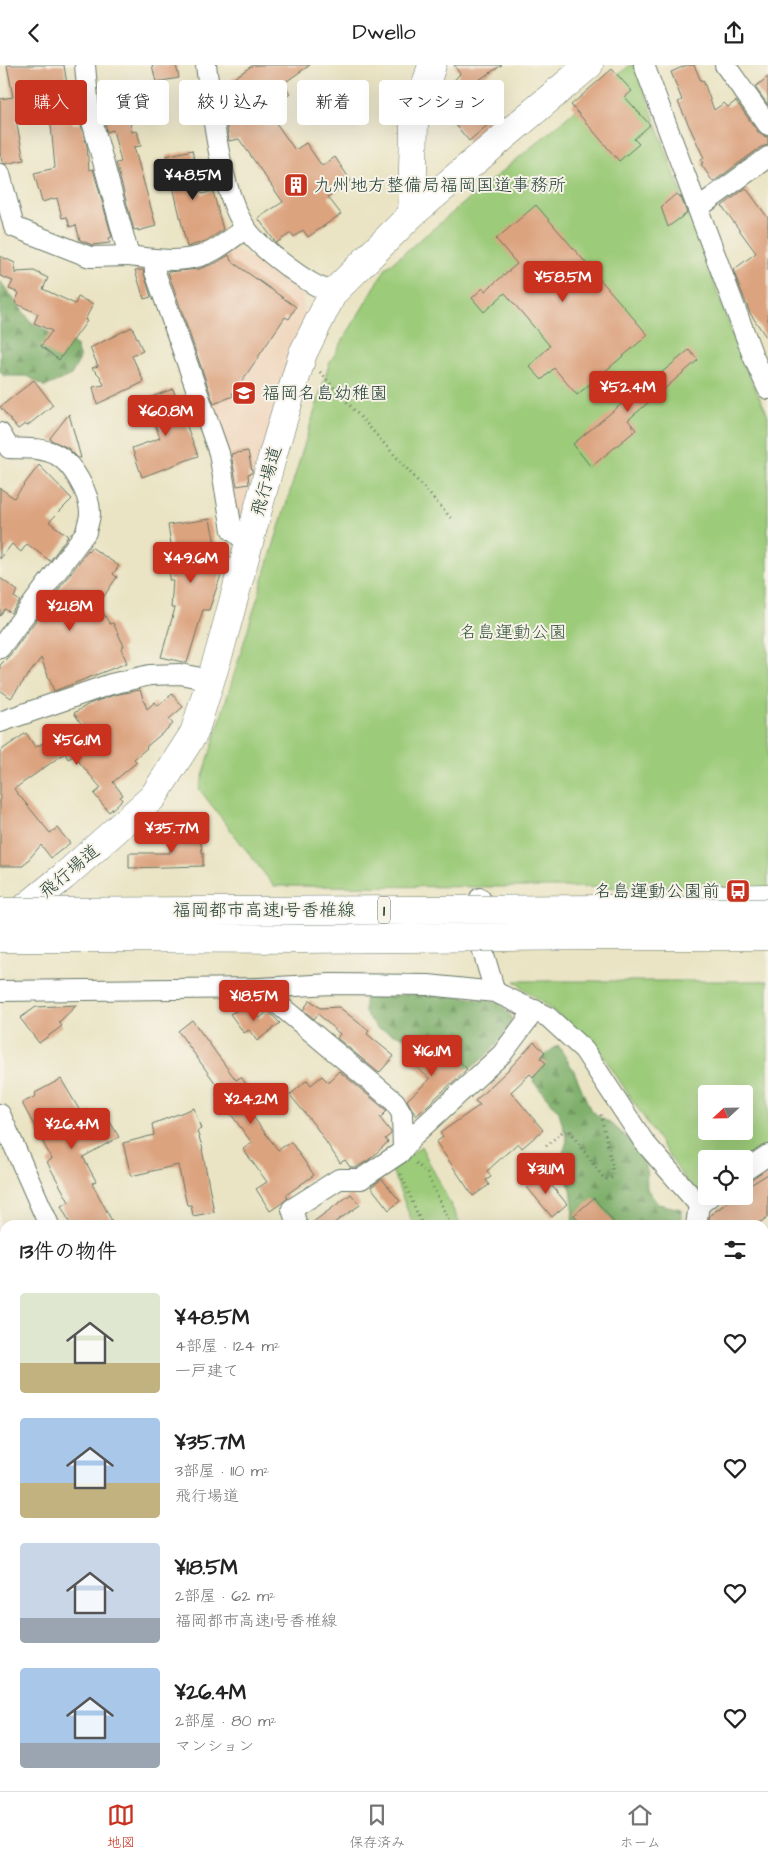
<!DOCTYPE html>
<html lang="ja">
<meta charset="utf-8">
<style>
body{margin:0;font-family:"Architects Daughter","Klee One",sans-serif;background:#f2f2f2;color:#222;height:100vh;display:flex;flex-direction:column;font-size:19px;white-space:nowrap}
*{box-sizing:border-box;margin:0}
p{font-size:16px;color:#767676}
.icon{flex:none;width:28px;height:28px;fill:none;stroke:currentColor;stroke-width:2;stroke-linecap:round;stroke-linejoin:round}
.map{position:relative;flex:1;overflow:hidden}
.sheet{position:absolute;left:0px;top:1155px;width:769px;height:571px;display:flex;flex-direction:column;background:#fff;border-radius:15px 15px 0 0;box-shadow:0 5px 20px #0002}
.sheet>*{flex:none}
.top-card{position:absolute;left:15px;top:15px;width:500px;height:45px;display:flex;gap:10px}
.needle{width:32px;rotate:248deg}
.buttons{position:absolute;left:698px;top:1020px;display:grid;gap:10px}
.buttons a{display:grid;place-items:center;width:55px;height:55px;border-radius:5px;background:#fff;box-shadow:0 5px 20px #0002;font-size:25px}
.price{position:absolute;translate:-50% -42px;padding:0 11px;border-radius:5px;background:#c8321e;color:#fff;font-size:16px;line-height:32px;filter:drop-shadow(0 1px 2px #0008)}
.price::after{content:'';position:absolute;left:50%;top:30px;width:15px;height:11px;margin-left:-8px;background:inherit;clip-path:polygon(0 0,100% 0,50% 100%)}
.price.current{background:#222;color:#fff}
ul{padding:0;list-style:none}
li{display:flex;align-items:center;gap:15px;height:125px;padding:0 20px}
li span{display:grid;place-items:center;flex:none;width:140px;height:100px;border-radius:5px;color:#555}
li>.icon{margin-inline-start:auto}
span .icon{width:60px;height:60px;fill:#fffc;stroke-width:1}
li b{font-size:21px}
h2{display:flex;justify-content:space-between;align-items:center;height:60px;padding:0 20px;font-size:21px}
.chip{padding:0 18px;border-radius:5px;background:#fff;box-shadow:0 5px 20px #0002;font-size:18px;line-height:45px}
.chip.current{background:#c8321e;color:#fff}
header{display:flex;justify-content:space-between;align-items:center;height:65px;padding:0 20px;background:#fff;font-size:22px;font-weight:600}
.tab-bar{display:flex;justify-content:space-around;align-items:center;height:70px;border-top:1px solid #e0e0e0;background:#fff;font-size:14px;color:#767676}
.tab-bar a{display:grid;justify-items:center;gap:2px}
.tab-bar .current{color:#c8321e}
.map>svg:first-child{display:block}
.built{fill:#f0d5bc}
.green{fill:#9ccb79;stroke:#5e8456;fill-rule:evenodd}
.forest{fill:url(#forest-firs);stroke:#4e764e}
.sand{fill:url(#sand-dots);stroke:#868c69}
.water{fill:url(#water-ripples);stroke:#33757d}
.building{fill:#dca37f}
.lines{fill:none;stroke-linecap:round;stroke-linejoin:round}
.street-casing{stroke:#676;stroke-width:22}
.secondary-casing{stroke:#676;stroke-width:29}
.path{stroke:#676;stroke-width:3;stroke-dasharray:1 4;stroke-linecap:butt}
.street{stroke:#fff;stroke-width:20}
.secondary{stroke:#fff;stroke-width:28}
.highway-bridge-casing{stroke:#676;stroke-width:29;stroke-linecap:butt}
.highway-bridge{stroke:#fff;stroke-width:28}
.labels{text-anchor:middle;stroke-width:4;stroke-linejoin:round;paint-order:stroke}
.shield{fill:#f7f3e8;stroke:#60746a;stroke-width:1}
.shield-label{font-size:16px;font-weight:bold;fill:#1f3d34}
.poi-label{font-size:18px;fill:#1f3d34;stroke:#f7f3e8;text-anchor:start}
.street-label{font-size:18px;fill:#1f3d34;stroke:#f7f3e8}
.park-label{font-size:18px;fill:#385942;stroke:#f7f3e8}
</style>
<header><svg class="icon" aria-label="back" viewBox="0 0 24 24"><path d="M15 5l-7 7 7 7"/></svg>Dwello<svg class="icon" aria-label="share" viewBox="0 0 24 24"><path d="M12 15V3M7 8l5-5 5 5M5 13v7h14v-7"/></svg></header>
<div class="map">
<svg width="768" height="1726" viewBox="0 0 768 1726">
<defs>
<pattern id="forest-firs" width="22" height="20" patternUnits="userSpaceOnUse" patternTransform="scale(1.25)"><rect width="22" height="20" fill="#7daf69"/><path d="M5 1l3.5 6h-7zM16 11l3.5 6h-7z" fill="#669057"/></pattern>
<pattern id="sand-dots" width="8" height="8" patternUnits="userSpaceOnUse" patternTransform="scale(1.25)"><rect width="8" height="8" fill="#eeda9e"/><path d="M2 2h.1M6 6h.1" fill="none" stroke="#ccbc89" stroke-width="1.8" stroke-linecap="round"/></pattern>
<pattern id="water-ripples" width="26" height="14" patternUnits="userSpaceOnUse" patternTransform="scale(1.25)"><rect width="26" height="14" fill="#47adc6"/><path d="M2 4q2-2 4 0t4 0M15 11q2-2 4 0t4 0" fill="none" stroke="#3b8ea2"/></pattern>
</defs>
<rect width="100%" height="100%" fill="#f7f3e8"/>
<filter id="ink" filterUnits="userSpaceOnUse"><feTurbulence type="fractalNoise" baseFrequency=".02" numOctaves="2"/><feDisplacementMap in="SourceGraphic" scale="10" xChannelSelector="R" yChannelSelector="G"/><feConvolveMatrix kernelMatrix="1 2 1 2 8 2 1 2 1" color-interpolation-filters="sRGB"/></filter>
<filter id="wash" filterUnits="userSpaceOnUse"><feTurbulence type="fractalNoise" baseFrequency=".0096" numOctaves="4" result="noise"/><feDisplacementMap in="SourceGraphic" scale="20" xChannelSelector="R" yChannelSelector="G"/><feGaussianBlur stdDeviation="1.12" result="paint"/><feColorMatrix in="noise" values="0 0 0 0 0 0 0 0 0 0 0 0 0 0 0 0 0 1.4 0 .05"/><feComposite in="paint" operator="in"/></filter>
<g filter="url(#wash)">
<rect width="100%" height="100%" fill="#eae4c4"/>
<g class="built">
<polygon points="234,182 302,229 304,248 310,247 241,467 163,211"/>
<polygon points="0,1668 5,1669 5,1721 99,1721 97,1726 0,1726"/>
</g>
<g class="green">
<polygon points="630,0 635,0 743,298 768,350 768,823 274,821 199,724 329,299 386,203"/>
<path d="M514,916H768V1081L744,1097V1094H706V1126L697,1133L596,980ZM706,1029H744V1066H706Z"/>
<polygon points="421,1081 461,1160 413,1160 392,1105"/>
</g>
<g class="forest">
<polygon points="0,216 31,257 52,269 75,279 80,294 71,310 45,322 28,311 4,311 0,306"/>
<path d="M417,929L465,932L499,938L512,952C504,974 490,989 471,1003L452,1001L424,979L377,963L365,948V933Z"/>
<polygon points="558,980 574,1006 591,1046 614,1061 630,1075 646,1100 647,1124 658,1139 681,1144 681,1160 572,1160 573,1140 571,1124 558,1102 567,1076 559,1047 533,1016 540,994"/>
<polygon points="768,1172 768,1259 764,1257 764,1175"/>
</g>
<g class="sand">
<polygon points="316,1721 450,1721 427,1726 293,1726"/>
<polygon points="548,1721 703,1721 700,1726 557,1726"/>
</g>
<g class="water">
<polygon points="764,1695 768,1712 768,1726 700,1726 703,1721 764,1721"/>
<polygon points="450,1721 548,1721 557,1726 427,1726"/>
</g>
<g id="blocks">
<g class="building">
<polygon points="7,0 64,0 73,59 80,58 87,81 89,105 93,104 112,172 109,173 110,178 92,180 80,175 76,160 70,162 67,152 62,153 57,133 42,137 34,108 55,103 50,49 16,55 24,95 5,99 2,97 0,88 0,34 13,32"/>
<polygon points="152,0 176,0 179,13 156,17"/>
<polygon points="253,0 310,0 284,18 290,29 267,45 295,85 306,78 322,101 335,92 351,116 328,132 341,149 308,172 303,165 294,172 291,168 276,178 273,174 258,153 283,137 239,74 229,76 221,22"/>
<polygon points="454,0 502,0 465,24 478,39 475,42 490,58 469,76 440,41 435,45 439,31 460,9"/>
<polygon points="687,0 694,0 701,16 703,15 714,45 724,38 728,42 736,36 758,67 763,71 768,72 768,80 761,82 713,117 701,99 703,98 701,95 704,93 678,37 682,35 671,7"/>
<polygon points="612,4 632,26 625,32 650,60 634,74 639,79 619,96 571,40"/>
<polygon points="768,12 768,40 755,22"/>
<polygon points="125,33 132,67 137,66 141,81 134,82 156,161 138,166 138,164 134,165 116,98 121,97 113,65 107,67 102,39"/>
<polygon points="192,85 202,129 213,126 223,165 206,176 187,182 166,91"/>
<polygon points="746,123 768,153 768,275 750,248 733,205 756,188 722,141"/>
<polygon points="676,129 681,132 687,148 668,162 661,142"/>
<polygon points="536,140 648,270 577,330 554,303 542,315 529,301 550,281 505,228 484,247 472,233 483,223 485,226 517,199 496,174"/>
<polygon points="229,190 231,196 296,242 289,254 285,252 238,322 232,328 233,331 214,339 168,207 199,204 216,198"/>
<polygon points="0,191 15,198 16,209 17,207 34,206 48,213 43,224 75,239 78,232 93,239 85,255 87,256 59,295 41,281 52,266 34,258 38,249 15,238 19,228 9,224 13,216 0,211"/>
<polygon points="135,205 143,205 151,232 144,234"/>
<polygon points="132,262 143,286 132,291 144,317 97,339 93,322 104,320 100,311 92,303 98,301 90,283"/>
<polygon points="689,285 698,295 628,355 636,365 591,402 573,379 624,337 623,336 652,311 655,313"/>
<polygon points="34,315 53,340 27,361 25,359 18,364 0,342"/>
<polygon points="173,324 198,391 142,412 132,383 160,373 146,334"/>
<polygon points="69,349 81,393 78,393 68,383 51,375 50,373"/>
<polygon points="248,386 252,406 252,408 248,409 249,419 237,421 231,389"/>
<polygon points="39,400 72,434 49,457 68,471 50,496 27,479 21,487 12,479 0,494 0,423 14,433"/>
<polygon points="210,454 216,484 215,492 223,493 220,513 209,545 203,545 187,598 161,592 175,543 171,543 173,515 169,515 173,491 168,460"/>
<polygon points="91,482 119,501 113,509 117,512 98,540 110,559 113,558 124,581 121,583 127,598 54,626 41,593 11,633 0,625 0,600 10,590 88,485 89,486"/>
<polygon points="0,513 18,526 14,532 20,536 11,548 5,544 0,551"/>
<polygon points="140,625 147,644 155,637 158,641 172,629 183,642 169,654 173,659 146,682 147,683 134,694 137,697 113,717 123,730 120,732 122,735 109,747 94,729 101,723 74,691 68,694 65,688 14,724 50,768 57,763 70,778 51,793 41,780 23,801 0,801 0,686 26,668 35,682 82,660 74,648 89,639 114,630"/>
<polygon points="193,767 193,771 200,770 202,788 203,788 203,801 129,803 129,788 170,788 169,775 178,774 177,769"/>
<polygon points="310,935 320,943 339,942 369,966 367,969 394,991 379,1008 337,973 340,969 318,949 314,954 303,945"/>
<polygon points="249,939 260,953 268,946 280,958 257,976 249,965 244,968 230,949"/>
<polygon points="77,940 59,957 62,961 39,978 20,953 36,942"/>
<polygon points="192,955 236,1015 241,1012 262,1041 251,1049 278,1085 291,1077 314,1110 286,1130 288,1133 282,1138 270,1146 256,1124 267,1117 243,1084 252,1078 216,1029 221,1026 178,966"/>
<polygon points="534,977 545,987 540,993 546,998 533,1012 530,1009 511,1027 543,1065 522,1083 518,1078 487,1106 491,1112 486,1115 489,1120 473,1131 436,1077 443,1072 440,1068 480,1040 475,1036 508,1005"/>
<polygon points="419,978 445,1000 455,991 467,1004 416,1051 407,1035 430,1014 406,993"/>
<polygon points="339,1006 386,1045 387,1046 380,1053 391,1067 391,1069 385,1074 388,1077 370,1094 357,1102 350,1102 345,1095 340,1098 316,1062 290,1030 307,1015 311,1020 322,1011 328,1017"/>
<polygon points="61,1014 83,1051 92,1046 97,1055 106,1050 119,1072 83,1092 96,1116 92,1118 114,1160 71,1160 61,1141 69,1137 47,1097 52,1094 22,1038 36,1031 35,1028"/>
<polygon points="194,1043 201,1064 197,1066 203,1084 202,1084 214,1147 193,1151 191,1140 187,1140 178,1100 131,1111 123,1078 154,1070 152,1059"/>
<polygon points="541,1108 567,1139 552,1152 526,1121"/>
<polygon points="768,1109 768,1152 756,1160 708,1160 710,1150 728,1137 724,1131 744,1131 744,1124"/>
<polygon points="382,1114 400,1136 389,1145 371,1122"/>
<polygon points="351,1129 360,1140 331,1160 309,1160"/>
<polygon points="594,1133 616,1160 582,1160 574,1150"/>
</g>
</g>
</g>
<g filter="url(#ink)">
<use href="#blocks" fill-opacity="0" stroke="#676" stroke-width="1"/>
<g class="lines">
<defs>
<g id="street">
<path d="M85,0L89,45L129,191C155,194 182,199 206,189C220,184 233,172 245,164"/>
<path d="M206,0C212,46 220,124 245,162C256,180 297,210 315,220C321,223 327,225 333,228"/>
<polyline points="644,0 753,291 768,324"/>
<polyline points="725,0 768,60"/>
<polyline points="0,109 14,162 90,192 129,191"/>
<polyline points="698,143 768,92"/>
<polyline points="154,194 155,207 219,388 232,465 249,479"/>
<path d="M0,368L9,383C24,384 41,382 55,389C72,397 90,429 90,448C90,454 87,461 86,467L0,583"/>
<polyline points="0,657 111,619 150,610 180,609 211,615"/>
<polyline points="480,833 482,883 495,927"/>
<polyline points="259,923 395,1037 402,1049 403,1084"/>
<polyline points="0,926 259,923 331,919 428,920 495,927 548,952 584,985 644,1077 699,1140 710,1131"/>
<polyline points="0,1049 49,1160"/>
<polyline points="744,1106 768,1090"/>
<polyline points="297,1160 292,1144 339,1114 361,1114 400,1088 413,1071 502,989 535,945"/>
<polyline points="696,1160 699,1140"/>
<polyline points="0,1183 5,1180"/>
<polyline points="764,1246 768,1247"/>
<polyline points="0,1273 5,1271"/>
<polyline points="764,1551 768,1553"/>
<polyline points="106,1726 108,1721"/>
</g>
<g id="secondary">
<polyline points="412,149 414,59 432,0"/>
<polyline points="709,834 768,833"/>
<polyline points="10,859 26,842 63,812 153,732 194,668 220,585 273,389 303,288 333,228 412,149 589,0"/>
<polyline points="0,1653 5,1653"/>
</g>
</defs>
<use href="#street" class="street-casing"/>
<use href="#secondary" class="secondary-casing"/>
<g class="path">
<polyline points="320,307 451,453"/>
<polyline points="546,1081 562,1067 569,1065 602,1111 607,1114 613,1112 612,1100 600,1046"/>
<polyline points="416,1098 427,1109 451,1160"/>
<polyline points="401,1109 422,1160"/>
<polyline points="764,1371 768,1369"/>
<polyline points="764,1440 768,1443"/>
<polyline points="764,1642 768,1662"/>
<polyline points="142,1726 144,1721"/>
<polyline points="216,1726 237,1721"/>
</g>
<use href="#street" class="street"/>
<use href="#secondary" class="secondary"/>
<defs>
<g id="highway-bridge">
<polyline points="0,847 610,844 768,848"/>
<polyline points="0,873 304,874 607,871 768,871"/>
</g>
</defs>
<use href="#highway-bridge" class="highway-bridge-casing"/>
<use href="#highway-bridge" class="highway-bridge"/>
</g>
</g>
<defs>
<symbol id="building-square" viewBox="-11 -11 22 22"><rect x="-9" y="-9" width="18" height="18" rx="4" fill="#c8321e" stroke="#f7f3e8"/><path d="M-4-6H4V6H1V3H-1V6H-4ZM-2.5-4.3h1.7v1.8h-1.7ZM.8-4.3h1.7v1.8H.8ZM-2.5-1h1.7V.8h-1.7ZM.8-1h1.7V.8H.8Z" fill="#fff"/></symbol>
<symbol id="school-square" viewBox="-11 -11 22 22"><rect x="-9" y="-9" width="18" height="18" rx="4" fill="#c8321e" stroke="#f7f3e8"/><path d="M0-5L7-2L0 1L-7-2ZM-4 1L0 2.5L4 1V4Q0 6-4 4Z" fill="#fff"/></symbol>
<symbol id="bus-square" viewBox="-11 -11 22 22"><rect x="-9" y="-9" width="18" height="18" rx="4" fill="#c8321e" stroke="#f7f3e8"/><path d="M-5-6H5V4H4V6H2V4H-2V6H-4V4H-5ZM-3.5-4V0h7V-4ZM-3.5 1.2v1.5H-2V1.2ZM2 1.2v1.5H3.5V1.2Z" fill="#fff"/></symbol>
</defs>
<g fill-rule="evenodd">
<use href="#building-square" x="282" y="106" width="28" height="28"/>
<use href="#school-square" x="230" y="314" width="28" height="28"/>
<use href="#bus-square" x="724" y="812" width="28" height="28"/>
</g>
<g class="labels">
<rect class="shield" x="378" y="831.5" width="12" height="27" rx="4"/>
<g class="shield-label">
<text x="384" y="851">1</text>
</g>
<g class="poi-label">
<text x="314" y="126">九州地方整備局福岡国道事務所</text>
<text x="262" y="334">福岡名島幼稚園</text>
<text x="720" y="832" text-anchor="end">名島運動公園前</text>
</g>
<g class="street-label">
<text transform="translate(266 416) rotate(-75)" y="6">飛行場道</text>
<text transform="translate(69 806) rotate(-40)" y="6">飛行場道</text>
<text x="264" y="851">福岡都市高速1号香椎線</text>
</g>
<g class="park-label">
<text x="513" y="573">名島運動公園</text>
</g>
</g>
</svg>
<div class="buttons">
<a><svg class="needle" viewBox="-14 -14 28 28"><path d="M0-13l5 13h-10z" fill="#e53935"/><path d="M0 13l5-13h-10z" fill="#767676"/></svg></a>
<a><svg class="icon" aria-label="locate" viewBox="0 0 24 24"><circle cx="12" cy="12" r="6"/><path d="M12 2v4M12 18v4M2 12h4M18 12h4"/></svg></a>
</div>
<b class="price current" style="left:193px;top:136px">¥48.5M</b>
<b class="price" style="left:563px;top:238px">¥58.5M</b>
<b class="price" style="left:628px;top:348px">¥52.4M</b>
<b class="price" style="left:166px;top:372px">¥60.8M</b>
<b class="price" style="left:191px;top:519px">¥49.6M</b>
<b class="price" style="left:70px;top:567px">¥21.8M</b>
<b class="price" style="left:77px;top:701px">¥56.1M</b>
<b class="price" style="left:172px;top:789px">¥35.7M</b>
<b class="price" style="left:254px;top:957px">¥18.5M</b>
<b class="price" style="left:432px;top:1012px">¥16.1M</b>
<b class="price" style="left:251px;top:1060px">¥24.2M</b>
<b class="price" style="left:72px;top:1085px">¥26.4M</b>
<b class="price" style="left:546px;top:1130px">¥31.1M</b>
<div class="top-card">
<a class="chip current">購入</a>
<a class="chip">賃貸</a>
<a class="chip">絞り込み</a>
<a class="chip">新着</a>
<a class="chip">マンション</a>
</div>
<section class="sheet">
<h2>13件の物件<svg class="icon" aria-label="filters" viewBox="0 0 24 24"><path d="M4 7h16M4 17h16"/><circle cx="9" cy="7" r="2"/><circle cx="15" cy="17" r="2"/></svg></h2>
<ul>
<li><span style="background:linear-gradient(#dfe7d0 70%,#c2b280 0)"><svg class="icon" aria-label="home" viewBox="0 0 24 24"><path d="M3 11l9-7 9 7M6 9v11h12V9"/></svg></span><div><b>¥48.5M</b><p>4部屋 · 124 m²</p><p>一戸建て</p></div><svg class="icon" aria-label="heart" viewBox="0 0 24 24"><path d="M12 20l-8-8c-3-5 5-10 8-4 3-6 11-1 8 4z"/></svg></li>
<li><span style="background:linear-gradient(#a9c7e8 65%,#c2b280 0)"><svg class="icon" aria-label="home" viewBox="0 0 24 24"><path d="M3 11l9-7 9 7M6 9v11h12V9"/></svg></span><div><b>¥35.7M</b><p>3部屋 · 110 m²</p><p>飛行場道</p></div><svg class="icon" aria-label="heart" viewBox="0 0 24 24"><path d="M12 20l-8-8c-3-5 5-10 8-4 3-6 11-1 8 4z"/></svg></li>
<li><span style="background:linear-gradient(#c9d6e8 75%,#9aa5b1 0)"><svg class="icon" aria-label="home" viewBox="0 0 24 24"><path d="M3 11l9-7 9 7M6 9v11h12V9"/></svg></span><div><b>¥18.5M</b><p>2部屋 · 62 m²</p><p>福岡都市高速1号香椎線</p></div><svg class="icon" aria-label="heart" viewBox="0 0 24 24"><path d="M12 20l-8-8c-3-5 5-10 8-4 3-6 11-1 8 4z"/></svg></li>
<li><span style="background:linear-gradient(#a9c7e8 75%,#9aa5b1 0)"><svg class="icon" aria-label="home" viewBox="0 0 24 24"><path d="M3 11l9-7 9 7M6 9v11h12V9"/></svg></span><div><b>¥26.4M</b><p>2部屋 · 80 m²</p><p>マンション</p></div><svg class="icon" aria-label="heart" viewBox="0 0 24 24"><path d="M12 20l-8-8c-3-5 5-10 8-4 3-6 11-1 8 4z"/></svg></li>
</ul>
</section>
</div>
<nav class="tab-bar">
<a class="current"><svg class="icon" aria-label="map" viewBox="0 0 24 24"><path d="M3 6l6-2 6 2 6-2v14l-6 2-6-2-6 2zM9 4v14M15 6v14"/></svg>地図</a>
<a><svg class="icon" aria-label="saved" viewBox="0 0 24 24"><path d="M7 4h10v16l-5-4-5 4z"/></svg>保存済み</a>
<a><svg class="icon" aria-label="home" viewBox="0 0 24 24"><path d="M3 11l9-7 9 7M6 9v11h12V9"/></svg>ホーム</a>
</nav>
